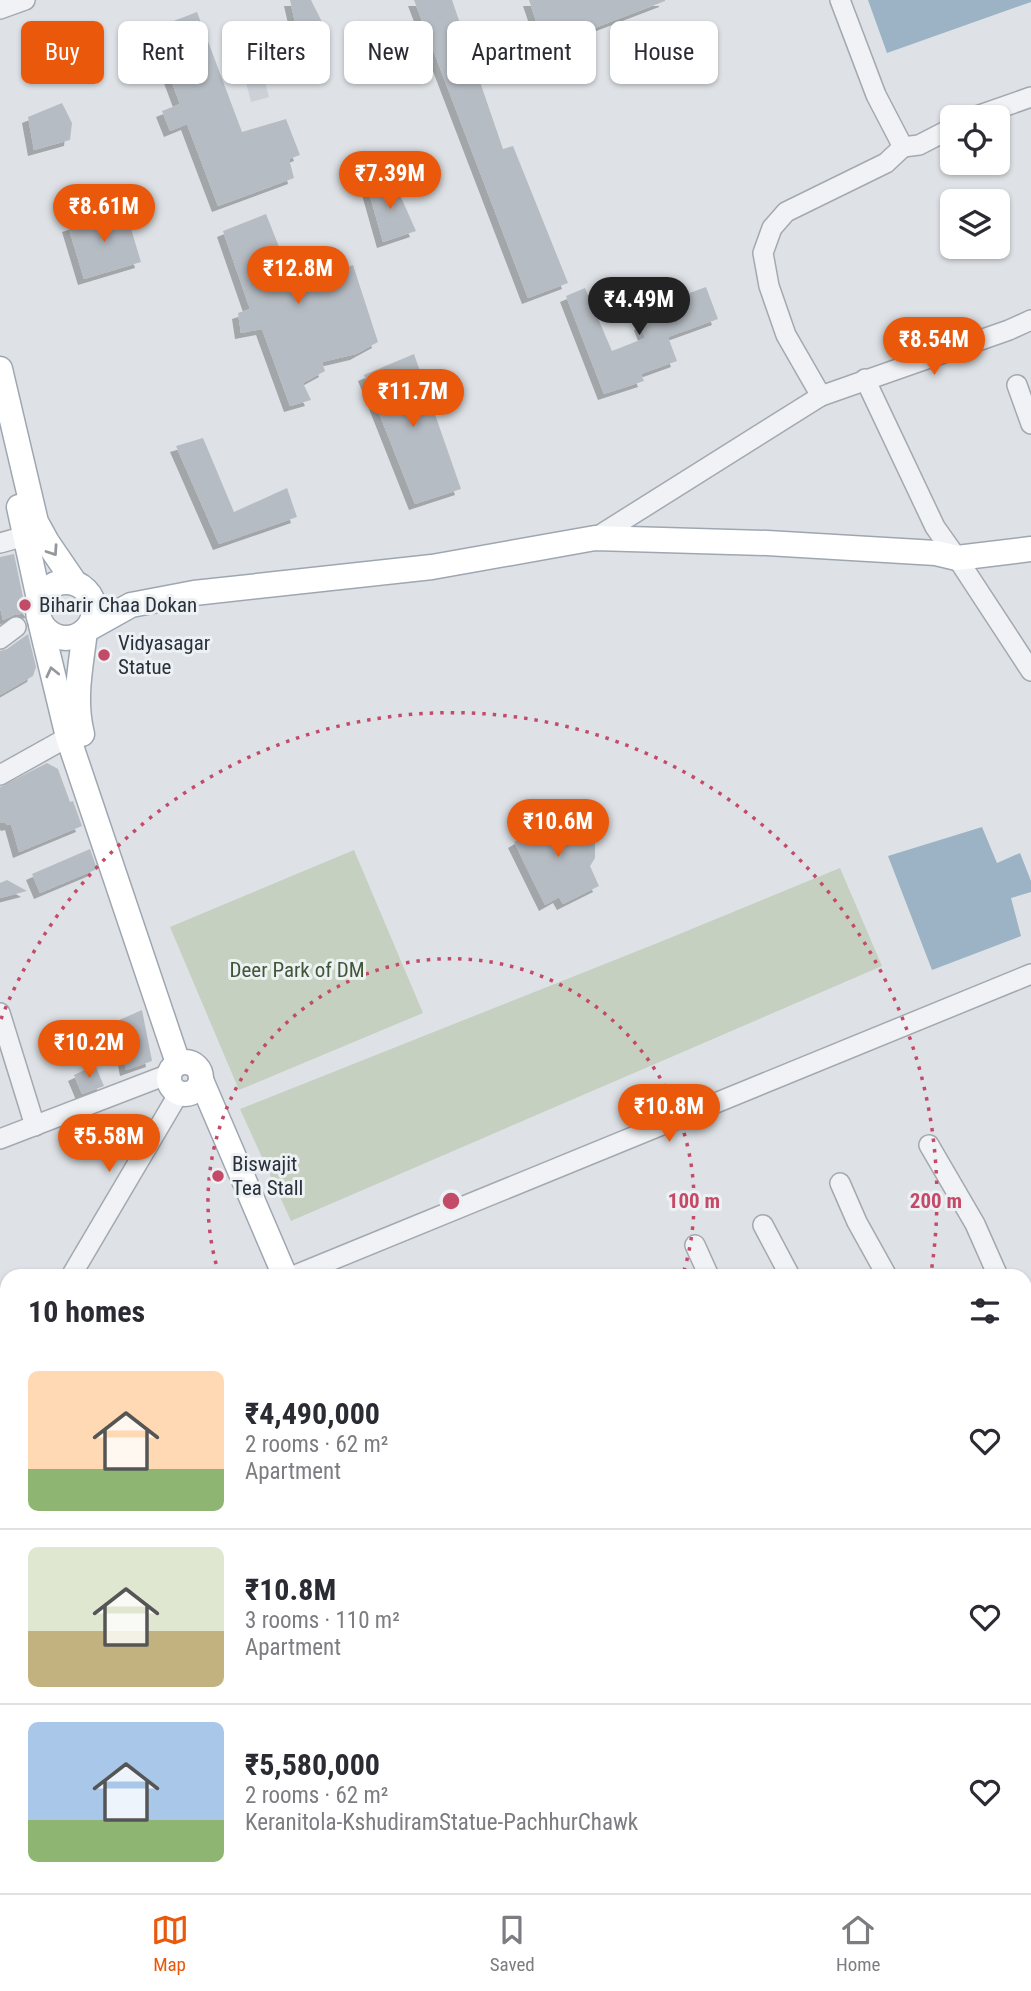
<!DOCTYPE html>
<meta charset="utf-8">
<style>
body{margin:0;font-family:"Roboto Condensed",sans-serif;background:#f2f2f3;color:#2b2b33;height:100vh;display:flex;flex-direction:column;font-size:26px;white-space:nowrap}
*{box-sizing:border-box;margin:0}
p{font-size:23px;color:#7c7c81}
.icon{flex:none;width:38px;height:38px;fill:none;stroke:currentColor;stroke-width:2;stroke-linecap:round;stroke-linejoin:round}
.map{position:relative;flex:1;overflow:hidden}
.panel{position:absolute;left:0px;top:1269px;width:1032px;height:625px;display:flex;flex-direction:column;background:#fff;border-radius:21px 21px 0 0;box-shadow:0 2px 5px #0004}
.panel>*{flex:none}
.hud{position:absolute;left:21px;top:21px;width:990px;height:63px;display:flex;gap:14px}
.buttons{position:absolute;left:940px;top:105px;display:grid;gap:14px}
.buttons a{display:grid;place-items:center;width:70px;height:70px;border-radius:10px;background:#fff;box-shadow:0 2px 5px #0004;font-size:35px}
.price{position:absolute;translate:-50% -60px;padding:0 16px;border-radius:24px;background:#ea580c;color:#fff;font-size:23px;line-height:46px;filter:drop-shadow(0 2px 4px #0008)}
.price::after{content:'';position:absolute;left:50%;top:42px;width:21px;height:16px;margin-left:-10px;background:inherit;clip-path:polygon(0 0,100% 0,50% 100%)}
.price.active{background:#222;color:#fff}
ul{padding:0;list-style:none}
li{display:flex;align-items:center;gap:21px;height:175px;padding:0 28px}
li+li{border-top:2px solid #e1e1e2}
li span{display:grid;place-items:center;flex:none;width:196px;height:140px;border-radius:10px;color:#555}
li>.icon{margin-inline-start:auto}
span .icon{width:84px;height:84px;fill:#fffc;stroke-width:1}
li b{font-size:30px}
h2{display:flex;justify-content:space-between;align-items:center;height:84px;padding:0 28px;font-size:30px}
.chip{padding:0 24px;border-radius:10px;background:#fff;box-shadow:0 2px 5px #0004;font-size:24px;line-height:63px}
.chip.active{background:#ea580c;color:#fff}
.menu{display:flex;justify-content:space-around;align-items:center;height:98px;border-top:2px solid #e1e1e2;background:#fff;font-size:19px;color:#7c7c81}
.menu a{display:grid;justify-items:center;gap:4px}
.menu .active{color:#ea580c}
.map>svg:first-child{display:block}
.built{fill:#ccd1d8}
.green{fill:#c5d0c0}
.water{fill:#9bb3c4}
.building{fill:#b6bcc3;filter:url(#shadow)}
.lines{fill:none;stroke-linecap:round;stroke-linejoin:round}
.minor-casing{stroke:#a4a9b0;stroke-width:22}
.major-casing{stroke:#9ea7b1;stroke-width:27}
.minor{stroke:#f0f2f5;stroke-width:19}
.major{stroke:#fff;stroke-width:24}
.oneway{stroke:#94989e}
.ring{fill:none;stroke:#c44b68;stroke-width:3.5;stroke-dasharray:3.5 7}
.poi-dot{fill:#c44b68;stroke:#edf1f4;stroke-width:2.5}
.labels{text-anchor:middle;stroke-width:6;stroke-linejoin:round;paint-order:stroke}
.poi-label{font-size:21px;fill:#28313c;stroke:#edf1f4;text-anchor:start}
.park-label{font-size:21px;fill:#405737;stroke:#edf1f4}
.centre{fill:#c44b68;stroke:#edf1f4;stroke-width:3.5}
.ring-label{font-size:21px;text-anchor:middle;font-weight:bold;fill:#c44b68;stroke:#edf1f4;stroke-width:6;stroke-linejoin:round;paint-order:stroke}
</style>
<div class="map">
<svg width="1031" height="1893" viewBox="0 0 1031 1893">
<defs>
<filter id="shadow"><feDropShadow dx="-6" dy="6" stdDeviation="0" flood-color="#0004"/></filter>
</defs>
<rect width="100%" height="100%" fill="#dee2e6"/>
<polygon class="built" points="261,66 269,97 251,102 243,71"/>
<g class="green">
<polygon points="354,850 423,1013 239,1090 170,927"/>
<polygon points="840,868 882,966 291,1221 240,1109 660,942"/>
<rect x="0" y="1645" width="7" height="53"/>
<polygon points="0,1715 7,1726 7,1848 0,1851"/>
</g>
<g class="water">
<polygon points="868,0 1031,0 1031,2 887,53"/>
<polygon points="982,827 997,863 1020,853 1031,881 1031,892 1011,898 1021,936 932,970 888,856"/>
</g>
<g class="building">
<polygon points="290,0 311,0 324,26 298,35"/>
<polygon points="414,0 452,0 503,149 513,146 568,283 528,298"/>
<polygon points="529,0 665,0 665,1 545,47"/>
<polygon points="197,12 242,132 286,119 300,155 289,159 294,178 218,206 187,124 170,131 162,111 180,104 153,32 159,30 158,27"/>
<polygon points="62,103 72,123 70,140 34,150 28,117"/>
<polygon points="392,177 416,231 383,242 368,189"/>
<polygon points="125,209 141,262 84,279 68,226"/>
<polygon points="266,214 285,262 324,247 334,272 353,265 378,342 356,354 322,362 325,371 303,383 311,400 290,406 262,329 241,333 238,313 250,309 223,231"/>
<polygon points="706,287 718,319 668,337 677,361 641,374 644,381 604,394 566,296 585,288 612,351 645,338 640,324 652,319 648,308"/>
<polygon points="414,354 461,489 415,504 364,375"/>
<polygon points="203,438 234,512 287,488 297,517 219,544 176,446"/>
<polygon points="14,554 24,602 32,612 14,615 3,620 0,607 0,557"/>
<polygon points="28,634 36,667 33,676 0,695 0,651 7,649"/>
<polygon points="47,763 58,769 70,802 73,801 82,826 19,852 11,824 7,825 5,822 0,823 0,787"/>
<polygon points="564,811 573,829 582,831 595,841 595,858 590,866 599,886 563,904 559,897 545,905 514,842 526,835 524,829"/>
<polygon points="90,849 97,869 40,893 32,874"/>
<polygon points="7,880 27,891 0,898 0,883"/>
<polygon points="142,1010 152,1061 126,1070 117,1021"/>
<polygon points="95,1065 104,1086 82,1094 74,1075"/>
</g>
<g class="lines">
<defs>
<g id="minor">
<polyline points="840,0 876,95 903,147 919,145 952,128"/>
<polyline points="0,9 25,0"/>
<polyline points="974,117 1031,97"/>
<polyline points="865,379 935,527 957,558 1031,671"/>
<polyline points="1017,385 1031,424"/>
<polyline points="821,396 1009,330 1031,320"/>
<polyline points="595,538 821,396 786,335 769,286 763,253 772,228 786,212 886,163 903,147"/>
<polyline points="0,543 25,536"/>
<polyline points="0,639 16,627"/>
<polyline points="0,775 68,737"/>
<polyline points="0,1013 35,1126"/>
<polyline points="0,1139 169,1074"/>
<polyline points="929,1145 975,1224 998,1276"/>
<polyline points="840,1183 857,1222 887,1276"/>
<polyline points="763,1225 790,1276"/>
<polyline points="695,1245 709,1276"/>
<polyline points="71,1276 179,1093"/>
<polyline points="293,1276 1031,974"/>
<polyline points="1026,1327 1031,1321"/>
<polyline points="0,1400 7,1388"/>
<polyline points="1026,1479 1031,1476"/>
<polyline points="1026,1559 1031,1555"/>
<polyline points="0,1634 7,1635"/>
<polyline points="1026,1644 1031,1651"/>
<polyline points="1026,1798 1031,1790"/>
<polyline points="747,1886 751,1893"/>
<polyline points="73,1893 85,1886"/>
<polyline points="946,1893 951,1886"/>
</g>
<g id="major">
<polyline points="0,369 36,522 47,542 75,583"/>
<polyline points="19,507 39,599"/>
<circle cx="66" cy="610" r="28"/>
<polyline points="41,625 68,737 178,1063"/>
<polyline points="88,629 131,605 194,593 432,567 595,538 767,543 936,553 957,558 1031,549"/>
<path d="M82,734C73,699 81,666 85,631"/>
<circle cx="185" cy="1078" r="16"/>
<polyline points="201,1080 285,1276"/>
<polyline points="586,1886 590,1893"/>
</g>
</defs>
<use href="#minor" class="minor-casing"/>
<use href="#major" class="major-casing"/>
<use href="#minor" class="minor"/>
<use href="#major" class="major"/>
</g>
<defs><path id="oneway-chevron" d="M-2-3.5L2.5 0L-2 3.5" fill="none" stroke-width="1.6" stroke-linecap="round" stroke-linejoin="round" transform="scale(1.75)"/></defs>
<g class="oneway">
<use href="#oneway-chevron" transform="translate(53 551) rotate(56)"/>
<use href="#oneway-chevron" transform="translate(52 672) rotate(-103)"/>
</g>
<g class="ring">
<path d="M219 1274A243 243 0 1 1 683 1274"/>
<path d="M1 1019A485 485 0 0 1 931 1273"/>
</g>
<g class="poi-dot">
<circle cx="25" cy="605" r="7"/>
<circle cx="104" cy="655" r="7"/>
<circle cx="218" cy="1176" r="7"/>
</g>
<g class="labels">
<g class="poi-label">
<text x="39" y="612">Biharir Chaa Dokan</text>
<text x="118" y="650">Vidyasagar<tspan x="118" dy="24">Statue</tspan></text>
<text x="232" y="1171">Biswajit<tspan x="232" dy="24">Tea Stall</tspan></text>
</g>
<g class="park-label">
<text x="297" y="977">Deer Park of DM</text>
</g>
</g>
<circle cx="451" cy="1201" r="10" class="centre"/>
<g class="ring-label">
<text x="694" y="1208">100 m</text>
<text x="936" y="1208">200 m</text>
</g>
</svg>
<div class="buttons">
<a><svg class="icon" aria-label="locate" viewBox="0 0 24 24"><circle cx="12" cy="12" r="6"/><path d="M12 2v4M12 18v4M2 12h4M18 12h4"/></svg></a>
<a><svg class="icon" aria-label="layers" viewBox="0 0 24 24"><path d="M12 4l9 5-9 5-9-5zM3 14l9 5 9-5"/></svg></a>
</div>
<b class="price" style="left:390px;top:211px">₹7.39M</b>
<b class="price" style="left:104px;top:244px">₹8.61M</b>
<b class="price" style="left:298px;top:306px">₹12.8M</b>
<b class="price active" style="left:639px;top:337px">₹4.49M</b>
<b class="price" style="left:934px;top:377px">₹8.54M</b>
<b class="price" style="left:413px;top:429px">₹11.7M</b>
<b class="price" style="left:558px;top:859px">₹10.6M</b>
<b class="price" style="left:89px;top:1080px">₹10.2M</b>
<b class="price" style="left:669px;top:1144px">₹10.8M</b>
<b class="price" style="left:109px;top:1174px">₹5.58M</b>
<div class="hud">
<a class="chip active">Buy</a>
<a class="chip">Rent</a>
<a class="chip">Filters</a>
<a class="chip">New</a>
<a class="chip">Apartment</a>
<a class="chip">House</a>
</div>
<section class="panel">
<h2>10 homes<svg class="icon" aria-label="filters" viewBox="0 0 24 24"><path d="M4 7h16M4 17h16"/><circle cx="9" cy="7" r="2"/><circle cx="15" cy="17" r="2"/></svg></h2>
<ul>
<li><span style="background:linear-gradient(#ffd9b3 70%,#8fb573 0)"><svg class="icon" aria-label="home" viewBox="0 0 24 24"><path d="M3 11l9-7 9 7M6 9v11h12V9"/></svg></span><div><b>₹4,490,000</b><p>2 rooms · 62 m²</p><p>Apartment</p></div><svg class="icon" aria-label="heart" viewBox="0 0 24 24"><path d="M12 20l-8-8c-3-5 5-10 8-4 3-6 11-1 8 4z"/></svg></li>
<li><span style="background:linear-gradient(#dfe7d0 60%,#c2b280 0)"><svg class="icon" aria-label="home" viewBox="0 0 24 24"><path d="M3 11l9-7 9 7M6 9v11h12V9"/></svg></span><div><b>₹10.8M</b><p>3 rooms · 110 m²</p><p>Apartment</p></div><svg class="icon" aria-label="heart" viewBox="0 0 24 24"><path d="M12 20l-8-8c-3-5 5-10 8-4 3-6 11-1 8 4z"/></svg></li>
<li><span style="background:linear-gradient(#a9c7e8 70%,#8fb573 0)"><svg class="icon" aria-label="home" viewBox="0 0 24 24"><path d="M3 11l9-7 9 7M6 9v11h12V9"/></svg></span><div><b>₹5,580,000</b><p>2 rooms · 62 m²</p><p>Keranitola-KshudiramStatue-PachhurChawk</p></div><svg class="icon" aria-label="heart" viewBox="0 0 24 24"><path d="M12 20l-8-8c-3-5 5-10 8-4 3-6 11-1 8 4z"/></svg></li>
</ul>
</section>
</div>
<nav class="menu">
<a class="active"><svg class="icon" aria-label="map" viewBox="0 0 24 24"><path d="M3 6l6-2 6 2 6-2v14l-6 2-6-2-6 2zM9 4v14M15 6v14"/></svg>Map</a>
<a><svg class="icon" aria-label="saved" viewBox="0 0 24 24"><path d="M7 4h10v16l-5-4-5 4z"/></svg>Saved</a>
<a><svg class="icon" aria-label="home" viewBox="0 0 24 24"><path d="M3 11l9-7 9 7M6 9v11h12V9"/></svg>Home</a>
</nav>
